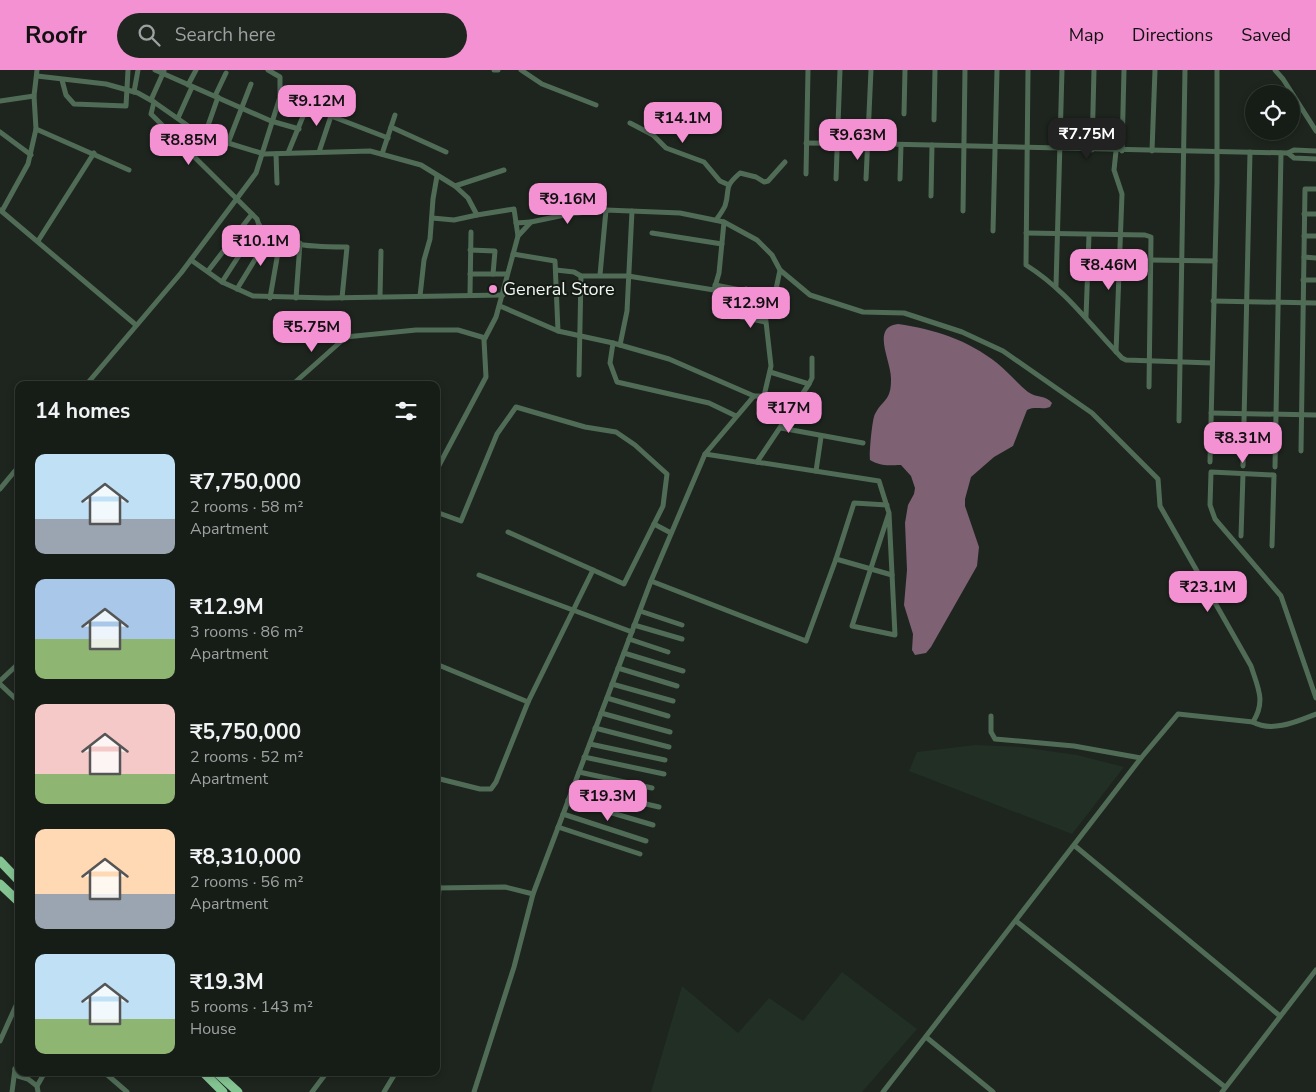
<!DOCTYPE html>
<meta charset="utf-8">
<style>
body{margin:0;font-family:"Nunito Sans",sans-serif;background:#1f251f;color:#f1f3f6;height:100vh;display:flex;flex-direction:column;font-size:19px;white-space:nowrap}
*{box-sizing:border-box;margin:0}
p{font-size:16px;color:#9ea1a1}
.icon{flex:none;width:28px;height:28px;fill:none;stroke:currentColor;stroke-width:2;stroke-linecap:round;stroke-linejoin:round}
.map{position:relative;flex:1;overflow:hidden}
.panel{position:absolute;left:15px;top:311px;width:425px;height:695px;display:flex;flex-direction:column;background:#161c16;border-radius:10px;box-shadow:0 2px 8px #0003,0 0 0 1px #353a35}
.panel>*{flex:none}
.buttons{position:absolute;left:1245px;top:15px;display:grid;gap:10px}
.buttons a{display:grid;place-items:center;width:55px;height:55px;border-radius:50%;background:#161c16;box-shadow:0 2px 8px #0003,0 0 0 1px #353a35;font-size:25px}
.price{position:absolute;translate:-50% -42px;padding:0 11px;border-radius:10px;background:#f491d3;color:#111;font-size:16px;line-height:32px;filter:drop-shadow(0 1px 2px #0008)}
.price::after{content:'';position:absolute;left:50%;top:30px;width:15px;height:11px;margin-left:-8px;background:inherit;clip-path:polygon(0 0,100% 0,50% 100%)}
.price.current{background:#222;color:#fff}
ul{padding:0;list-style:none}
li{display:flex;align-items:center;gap:15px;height:125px;padding:0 20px}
li span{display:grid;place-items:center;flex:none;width:140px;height:100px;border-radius:10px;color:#555}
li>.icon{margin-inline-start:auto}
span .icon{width:60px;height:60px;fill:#fffc;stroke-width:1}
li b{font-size:21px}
h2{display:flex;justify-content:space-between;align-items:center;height:60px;padding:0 20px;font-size:21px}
header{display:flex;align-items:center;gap:30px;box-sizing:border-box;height:70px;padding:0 25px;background:#f491d3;color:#111}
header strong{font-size:24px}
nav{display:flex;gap:28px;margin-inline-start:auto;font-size:18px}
.search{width:350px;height:45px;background:#1f251f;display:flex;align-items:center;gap:12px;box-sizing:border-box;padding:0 18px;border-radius:28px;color:#9ea1a1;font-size:19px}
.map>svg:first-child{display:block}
.built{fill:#222f25}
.water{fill:#7e6173}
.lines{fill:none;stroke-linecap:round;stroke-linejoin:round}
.minor{stroke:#506c56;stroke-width:5}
.trunk{stroke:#84c492;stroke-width:9}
.poi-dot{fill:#f491d3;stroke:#141b15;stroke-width:2}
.labels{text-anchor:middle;stroke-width:4;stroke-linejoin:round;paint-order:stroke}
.poi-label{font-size:18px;fill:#f0f5f1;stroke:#141b15;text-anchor:start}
</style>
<header>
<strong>Roofr</strong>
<div class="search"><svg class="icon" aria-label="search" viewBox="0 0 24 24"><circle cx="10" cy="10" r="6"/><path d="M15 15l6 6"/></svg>Search here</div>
<nav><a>Map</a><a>Directions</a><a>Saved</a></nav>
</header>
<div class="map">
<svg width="1316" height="1022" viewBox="0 0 1316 1022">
<rect width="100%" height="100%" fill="#1d251e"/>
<g class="built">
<polygon points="975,675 1021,677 1077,685 1124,697 1072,764 909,701 917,682"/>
<polygon points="842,902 917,959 862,1022 651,1022 682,916 738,963 769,928 803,951"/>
</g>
<path class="water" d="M898,254C934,259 968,270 997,293C1008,302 1017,313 1028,322C1036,328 1046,325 1052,333L1050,337C1043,340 1035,336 1027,340L1013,376L994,387L971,407L965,429V436L979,477L977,496L931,577L926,583L915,585L912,580L913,564L904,535L907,500L905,453L908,435L914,424L915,418L911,406L901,395C889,395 882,397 870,390C869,385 872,349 875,344C883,329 891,331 891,310C892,292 870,257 898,254Z"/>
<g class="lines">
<g class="minor">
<polyline points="37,0 34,26 36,59 129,100"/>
<polyline points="155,0 271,51 299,59"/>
<polyline points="494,0 498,0"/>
<polyline points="521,0 542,14 596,35"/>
<path d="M1028,0L1026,195C1067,221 1089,254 1122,288L1126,290L1212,293"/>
<polyline points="1275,0 1283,9 1316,61"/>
<polyline points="37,6 106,14 138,23 154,32 204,67 217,74 228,73 264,84 370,81 421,95 455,116 468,128 477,145 514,139 518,166"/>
<polyline points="62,10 66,25 74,34 126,36 128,0"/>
<polyline points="188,15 196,0"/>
<polyline points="134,22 138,0"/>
<polyline points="215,26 226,3"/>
<polyline points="151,30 164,1"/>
<polyline points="0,31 34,26"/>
<path d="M154,32L151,44L257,149C263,178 323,177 347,177L342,228"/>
<polyline points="904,44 905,0"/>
<polyline points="331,46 388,68"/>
<polyline points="178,48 192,17"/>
<polyline points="934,50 935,0"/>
<polyline points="630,53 653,65 666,78 704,92 720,111 729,115"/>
<polyline points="391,57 446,82"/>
<polyline points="0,62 31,85"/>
<polyline points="204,67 218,27"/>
<polyline points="228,73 251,14"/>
<polyline points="806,73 879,74"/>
<polyline points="886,74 1288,83"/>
<polyline points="1092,80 1094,0"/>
<polyline points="1116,81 1114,100 1122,124 1116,282"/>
<polyline points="1122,81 1124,0"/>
<polyline points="1152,81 1155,0"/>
<polyline points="1316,81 1294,80 1288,83 1294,88 1316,89"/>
<polyline points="288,83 306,39 309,37 331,46 319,82"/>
<polyline points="276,84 277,113"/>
<polyline points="382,84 395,45"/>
<polyline points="806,104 808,0"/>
<polyline points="836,109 840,0"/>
<polyline points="866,109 871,0"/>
<polyline points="900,109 901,75"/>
<polyline points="455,116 504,100"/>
<polyline points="931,126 932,75"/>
<polyline points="0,140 136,255"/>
<polyline points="2,141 28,94 36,59"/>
<polyline points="963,141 965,0"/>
<polyline points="1304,144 1316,144"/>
<polyline points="432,148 454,150 477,145"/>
<path d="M716,150C719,146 723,140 725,136C731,117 722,119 740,103L756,107L764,112L768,111L785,92"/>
<polyline points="516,153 531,152"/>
<polyline points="993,161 997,0"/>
<polyline points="652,163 722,174"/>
<polyline points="1026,163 1145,165 1151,167 1149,317"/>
<polyline points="1304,166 1316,166"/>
<polyline points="38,171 94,83"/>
<polyline points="470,180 495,181 493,204"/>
<polyline points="513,184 555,191 558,261"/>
<polyline points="1304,187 1316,188"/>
<polyline points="191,190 222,212 253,226 327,228 503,225"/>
<polyline points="1151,190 1215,191"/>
<polyline points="556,200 574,202 581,206 628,206 714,220 719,203 724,152"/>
<polyline points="208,201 252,144"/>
<polyline points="470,204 507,204"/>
<polyline points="600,205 606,140"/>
<polyline points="1303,210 1316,210"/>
<polyline points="222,212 258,156"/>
<polyline points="715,215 772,226"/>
<polyline points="1056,216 1062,0"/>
<polyline points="237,219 270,165"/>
<polyline points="746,219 741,247 765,252"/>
<polyline points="470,224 471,162"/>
<polyline points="420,226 424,190 430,169 433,129 437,106"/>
<polyline points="380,227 381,181"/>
<polyline points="270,228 280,171"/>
<polyline points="296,228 300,173"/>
<polyline points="1213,231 1316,233"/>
<polyline points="500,236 558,261 613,273 669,289 754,326"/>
<polyline points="1086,247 1089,165"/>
<polyline points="325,269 416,260 458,260 485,268"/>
<polyline points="613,273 610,293 617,312 709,333 736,346"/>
<polyline points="620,275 627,241 632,141"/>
<polyline points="579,305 581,206"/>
<polyline points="809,314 812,308 812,288"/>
<polyline points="86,315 181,203 256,103 280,27 280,7 268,0"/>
<polyline points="292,315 347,266"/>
<polyline points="1211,343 1316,345"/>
<polyline points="1179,351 1185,0"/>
<polyline points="781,358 863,373"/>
<polyline points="1301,381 1305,119 1316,119"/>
<polyline points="705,384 879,411 889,443 895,565 852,556 889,443"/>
<polyline points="757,392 809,314 770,302"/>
<polyline points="1210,392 1217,112 1217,0"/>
<polyline points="1243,396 1250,82"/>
<polyline points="1275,397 1281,83"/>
<path d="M436,401L486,307L484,270L496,247L518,166L531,152L569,144L606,140L680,143L724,152L757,170L772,185L780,200L810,225L863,242L904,243L962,262L1003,281L1092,343L1158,409L1160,436L1251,596C1258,618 1266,631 1253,652"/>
<polyline points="816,401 821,367"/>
<polyline points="0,419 19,396"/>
<polyline points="436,442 461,451 497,364 516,337 585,357 616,362 635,375 667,404 663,436 624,514 593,500 528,632 496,712 491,719 480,719 436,708"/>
<polyline points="654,454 671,463"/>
<polyline points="508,462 593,500"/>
<polyline points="1241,466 1243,404"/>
<polyline points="1272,476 1274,405 1211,402 1210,435 1215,449 1281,526 1316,628"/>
<polyline points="836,489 892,505"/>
<polyline points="479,505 632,562"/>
<polyline points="651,511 806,571 836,489 854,433 887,435"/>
<polyline points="640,541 682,555"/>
<polyline points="634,555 682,569"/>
<polyline points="629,569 668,582"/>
<polyline points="624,583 683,601"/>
<polyline points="436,594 528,632"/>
<polyline points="618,598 677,616"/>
<polyline points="0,611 19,593"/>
<polyline points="0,614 19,632"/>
<polyline points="612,614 673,631"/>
<polyline points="607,628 668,646"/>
<polyline points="601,643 670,662"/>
<polyline points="991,646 991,662 995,669 1074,676 1141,688"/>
<polyline points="595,658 669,677"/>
<polyline points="590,674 665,690"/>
<polyline points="584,687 664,704"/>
<polyline points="579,702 652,718"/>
<polyline points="573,717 659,737"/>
<polyline points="568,730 653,755"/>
<polyline points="563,744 646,771"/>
<polyline points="558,757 640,784"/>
<polyline points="1075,776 1280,946"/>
<polyline points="436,789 439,818 436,870"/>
<polyline points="436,818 505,817 533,824"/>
<polyline points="1016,851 1225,1017"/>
<polyline points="926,967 993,1022"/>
<polyline points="0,971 19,929"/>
<polyline points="15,999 18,1006 28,1009 37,1016"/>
<polyline points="104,1002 127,1022"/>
<polyline points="12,1022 15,999 19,993"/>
<polyline points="38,1022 37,1016 45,1002"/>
<polyline points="312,1022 327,1002"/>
<polyline points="384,1022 396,1002"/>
<polyline points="474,1022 514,897 533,824 651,511 705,384 754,326 764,326 771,296 765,243 769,230 775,224 780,200"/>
<path d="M883,1022L1141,688L1178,644L1253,652C1272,663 1298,651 1316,644"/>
<polyline points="1222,1022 1316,900"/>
</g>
<g class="trunk">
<polyline points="0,791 19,811"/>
<polyline points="0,814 19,832"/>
<polyline points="203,1002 223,1022"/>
<polyline points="216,1002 238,1022"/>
</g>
</g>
<circle class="poi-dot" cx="493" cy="219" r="5"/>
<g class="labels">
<g class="poi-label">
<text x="503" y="225">General Store</text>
</g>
</g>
</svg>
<div class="buttons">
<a><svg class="icon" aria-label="locate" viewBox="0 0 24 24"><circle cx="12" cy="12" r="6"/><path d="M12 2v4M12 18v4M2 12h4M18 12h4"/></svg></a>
</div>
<b class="price" style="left:317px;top:57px">₹9.12M</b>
<b class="price" style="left:683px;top:74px">₹14.1M</b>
<b class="price current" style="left:1087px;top:90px">₹7.75M</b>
<b class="price" style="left:858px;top:91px">₹9.63M</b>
<b class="price" style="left:189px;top:96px">₹8.85M</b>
<b class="price" style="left:568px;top:155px">₹9.16M</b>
<b class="price" style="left:261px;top:197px">₹10.1M</b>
<b class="price" style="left:1109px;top:221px">₹8.46M</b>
<b class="price" style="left:751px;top:259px">₹12.9M</b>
<b class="price" style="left:312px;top:283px">₹5.75M</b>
<b class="price" style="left:789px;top:364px">₹17M</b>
<b class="price" style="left:1243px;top:394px">₹8.31M</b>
<b class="price" style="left:1208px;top:543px">₹23.1M</b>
<b class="price" style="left:608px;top:752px">₹19.3M</b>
<section class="panel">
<h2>14 homes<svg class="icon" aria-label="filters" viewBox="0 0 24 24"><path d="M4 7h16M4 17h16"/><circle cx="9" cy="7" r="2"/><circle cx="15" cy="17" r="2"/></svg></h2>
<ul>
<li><span style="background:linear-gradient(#bfe0f5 65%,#9aa5b1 0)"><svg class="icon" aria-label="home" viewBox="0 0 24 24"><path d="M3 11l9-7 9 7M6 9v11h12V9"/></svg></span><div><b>₹7,750,000</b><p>2 rooms · 58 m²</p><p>Apartment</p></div></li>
<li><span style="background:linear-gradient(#a9c7e8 60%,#8fb573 0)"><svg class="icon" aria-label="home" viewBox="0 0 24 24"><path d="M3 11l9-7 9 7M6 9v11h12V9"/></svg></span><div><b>₹12.9M</b><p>3 rooms · 86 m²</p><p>Apartment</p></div></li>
<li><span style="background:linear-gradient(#f6c9c9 70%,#8fb573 0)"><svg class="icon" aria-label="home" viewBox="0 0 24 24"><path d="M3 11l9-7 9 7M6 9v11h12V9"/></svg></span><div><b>₹5,750,000</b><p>2 rooms · 52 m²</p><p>Apartment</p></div></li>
<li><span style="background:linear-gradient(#ffd9b3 65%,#9aa5b1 0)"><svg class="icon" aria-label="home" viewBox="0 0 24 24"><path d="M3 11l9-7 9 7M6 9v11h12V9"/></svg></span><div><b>₹8,310,000</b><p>2 rooms · 56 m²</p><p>Apartment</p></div></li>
<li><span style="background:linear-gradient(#bfe0f5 65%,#8fb573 0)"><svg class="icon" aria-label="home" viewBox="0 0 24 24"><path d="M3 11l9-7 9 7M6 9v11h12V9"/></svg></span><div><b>₹19.3M</b><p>5 rooms · 143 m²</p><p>House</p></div></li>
</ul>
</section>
</div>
